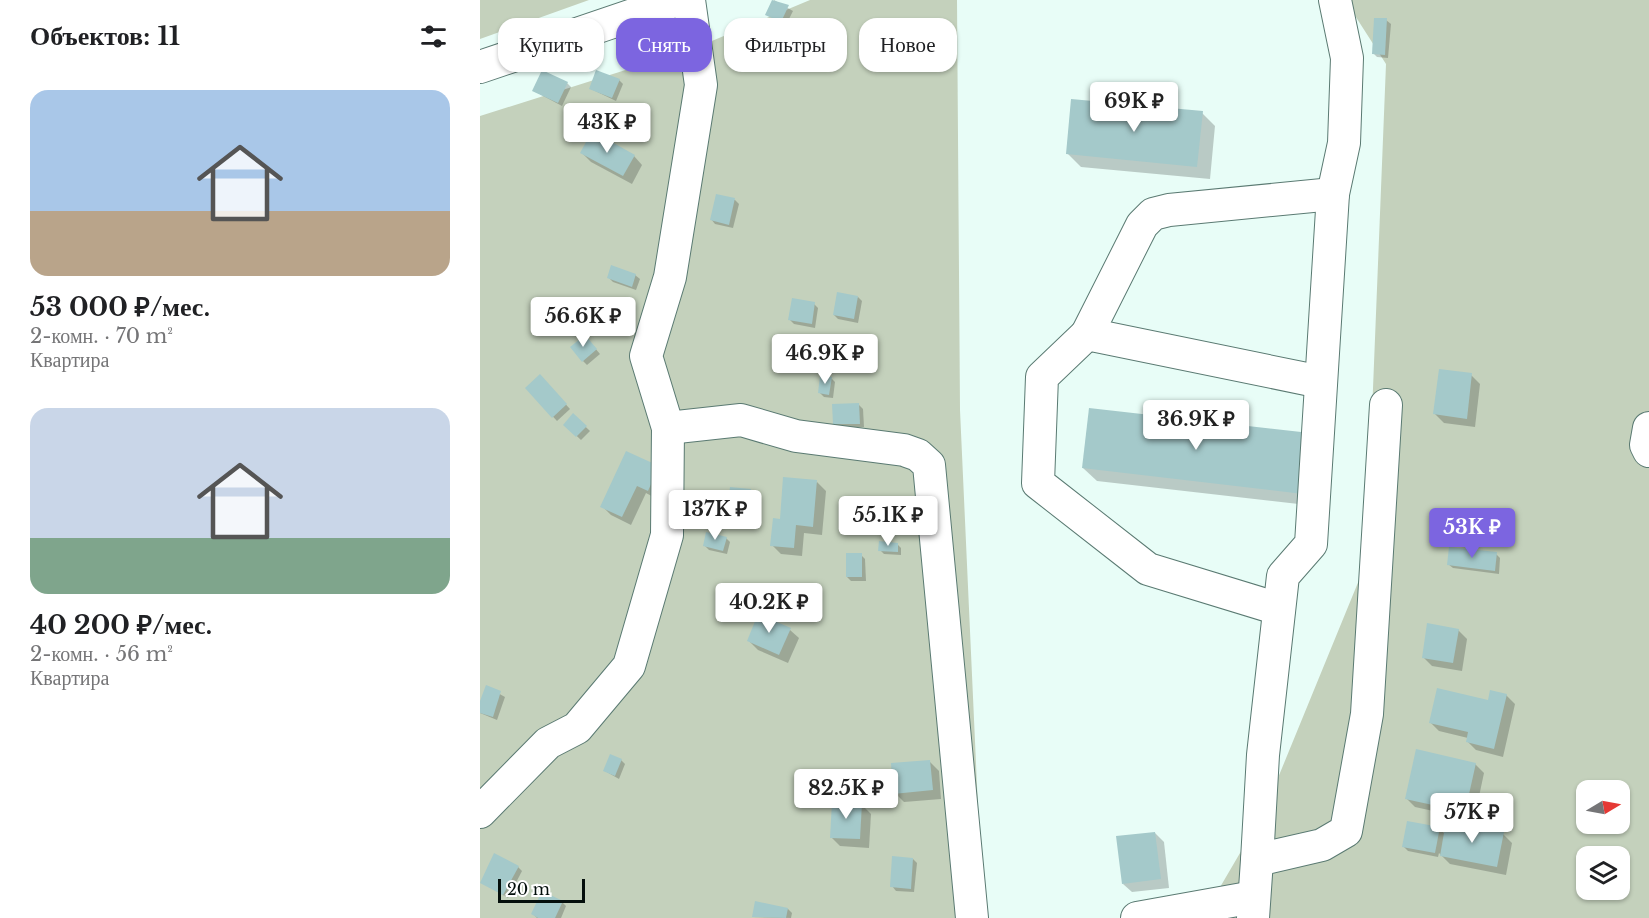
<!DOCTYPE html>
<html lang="ru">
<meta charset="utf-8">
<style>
body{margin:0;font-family:"Libre Baskerville",serif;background:#f6f6f6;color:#202124;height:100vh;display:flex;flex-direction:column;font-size:22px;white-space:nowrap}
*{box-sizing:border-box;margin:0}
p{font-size:20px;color:#757577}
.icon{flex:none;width:33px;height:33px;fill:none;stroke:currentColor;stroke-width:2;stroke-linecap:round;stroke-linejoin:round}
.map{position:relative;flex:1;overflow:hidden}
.details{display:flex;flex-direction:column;background:#fff;width:480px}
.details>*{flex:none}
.banner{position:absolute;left:18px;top:18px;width:570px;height:54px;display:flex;gap:12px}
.needle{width:39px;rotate:80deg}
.tools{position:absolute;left:1096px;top:780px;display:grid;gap:12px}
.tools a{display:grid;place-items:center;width:54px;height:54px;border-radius:12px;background:#fff;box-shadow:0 2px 4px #0004;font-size:30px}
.scale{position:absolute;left:18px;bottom:15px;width:87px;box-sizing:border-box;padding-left:6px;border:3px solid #040f0c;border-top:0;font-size:16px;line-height:21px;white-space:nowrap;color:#040f0c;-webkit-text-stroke:4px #fff;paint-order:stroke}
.price{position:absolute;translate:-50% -51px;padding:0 14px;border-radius:6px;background:#fff;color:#222;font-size:20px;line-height:39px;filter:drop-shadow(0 2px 3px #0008)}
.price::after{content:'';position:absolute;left:50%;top:36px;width:18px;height:14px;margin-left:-9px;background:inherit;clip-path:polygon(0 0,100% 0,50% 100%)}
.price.selected{background:#7c65e0;color:#fff}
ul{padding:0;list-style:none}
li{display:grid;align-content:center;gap:12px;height:318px;padding:0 30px}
li span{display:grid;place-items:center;height:186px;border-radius:18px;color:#555}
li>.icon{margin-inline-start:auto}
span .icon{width:108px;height:108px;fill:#fffc;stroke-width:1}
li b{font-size:26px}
h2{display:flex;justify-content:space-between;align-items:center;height:72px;padding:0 30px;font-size:26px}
.pill{padding:0 21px;border-radius:18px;background:#fff;box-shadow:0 2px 4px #0004;font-size:21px;line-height:54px}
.pill.selected{background:#7c65e0;color:#fff}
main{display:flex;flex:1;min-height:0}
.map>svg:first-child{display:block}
.green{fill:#c4d1bc;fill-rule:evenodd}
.shadow{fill:#0003}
.building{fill:#a4c9ca}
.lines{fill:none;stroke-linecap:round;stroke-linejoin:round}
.minor-casing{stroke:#5a7a72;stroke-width:34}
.minor{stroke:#fff;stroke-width:32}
</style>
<main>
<section class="details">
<h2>Объектов: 11<svg class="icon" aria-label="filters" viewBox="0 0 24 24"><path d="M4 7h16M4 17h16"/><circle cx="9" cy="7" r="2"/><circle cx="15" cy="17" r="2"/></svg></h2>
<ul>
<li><span style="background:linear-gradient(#a9c7e8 65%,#b9a48a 0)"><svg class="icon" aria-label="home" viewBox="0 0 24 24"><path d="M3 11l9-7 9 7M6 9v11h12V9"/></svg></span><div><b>53 000 ₽/мес.</b><p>2-комн. · 70 m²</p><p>Квартира</p></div></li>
<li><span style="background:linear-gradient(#c9d6e8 70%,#7fa58c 0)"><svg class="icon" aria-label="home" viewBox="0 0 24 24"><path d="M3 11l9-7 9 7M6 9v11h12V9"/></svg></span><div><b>40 200 ₽/мес.</b><p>2-комн. · 56 m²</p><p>Квартира</p></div></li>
</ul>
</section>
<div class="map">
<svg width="1169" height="918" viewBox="0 0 1169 918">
<rect width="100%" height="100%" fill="#e8fdf7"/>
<g class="green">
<polygon points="0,0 109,0 0,39"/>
<polygon points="330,0 477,0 480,410 503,918 0,918 0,116 215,48"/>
<path d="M865,0H1169V918H722L784,812L886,563L906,64ZM1107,790H1140V824H1107ZM1107,856H1140V890H1107Z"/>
</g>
<g class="shadow">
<polygon points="294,0 313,11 306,25 287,14"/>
<polygon points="906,20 911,24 908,58 897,57 893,53"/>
<polygon points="139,80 143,84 136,101 111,89"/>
<polygon points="87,83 91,87 82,106 54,91"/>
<polygon points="722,113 735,126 730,179 601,167 587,153"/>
<polygon points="102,153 154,156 162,165 152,184 111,162"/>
<polygon points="237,195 255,200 259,204 253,228 235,224 231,219"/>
<polygon points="155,275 160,279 156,290 133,282 129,278"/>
<polygon points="378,297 382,301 378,323 358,319 354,315"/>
<polygon points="334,304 338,308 335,328 314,324 310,320"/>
<polygon points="109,341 120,354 107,365 103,361"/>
<polygon points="991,375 1000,384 995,427 964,423 955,414"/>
<polygon points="60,376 90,409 77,421 47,388"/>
<polygon points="351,378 355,382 353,398 344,397 340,393"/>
<polygon points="379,405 383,409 384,427 358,427 354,423"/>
<polygon points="93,415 110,431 101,440 85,425"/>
<polygon points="829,434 836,506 617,481 603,468"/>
<polygon points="178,467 177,499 166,493 151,525 131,515 122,506"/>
<polygon points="337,482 346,491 342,535 324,533 322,556 301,554 292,545 301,520"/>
<polygon points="270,491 274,495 270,525 252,523 248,519"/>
<polygon points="246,538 250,542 247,554 229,550 225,546"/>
<polygon points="417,544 421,548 421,555 404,554 400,550"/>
<polygon points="1016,554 1020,558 1019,574 973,568 968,564"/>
<polygon points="381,555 385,559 386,581 371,581 367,577"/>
<polygon points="310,630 319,638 308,663 278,650 269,641"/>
<polygon points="978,630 987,639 982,671 952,666 943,657"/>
<polygon points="7,687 25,697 17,720 0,713"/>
<polygon points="1026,695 1035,704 1023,757 996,750 987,741 988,738 959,731 950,722"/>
<polygon points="141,760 145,764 139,779 125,771"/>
<polygon points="450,762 459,771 461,799 424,802 415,793"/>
<polygon points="995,764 1004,773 994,820 935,807 926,798"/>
<polygon points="382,805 391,814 389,848 360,846 351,837"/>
<polygon points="959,828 965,834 1023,834 1032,843 1026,875 970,864 959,853 958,857 928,851 924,847"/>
<polygon points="675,833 684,842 689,888 652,892 643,884"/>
<polygon points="433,859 437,863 434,892 416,891 412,886"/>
<polygon points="38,867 42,871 28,898 1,882"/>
<polygon points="82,902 86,906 81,918 57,918 53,914"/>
<polygon points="308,909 312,913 311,918 273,917"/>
</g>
<g class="building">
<polygon points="292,0 309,5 301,22 285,15"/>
<polygon points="894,18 907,18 905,55 892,54"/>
<polygon points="62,70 88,82 78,103 52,91"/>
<polygon points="116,70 140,79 132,98 109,89"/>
<polygon points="591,99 723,111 717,167 586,154"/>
<polygon points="112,131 155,155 143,176 100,153"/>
<polygon points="236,194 255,198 249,225 230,220"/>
<polygon points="131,265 156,274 152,287 127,278"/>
<polygon points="357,292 378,296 374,319 353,315"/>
<polygon points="312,298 335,302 332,324 308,320"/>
<polygon points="105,335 117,349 102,362 90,347"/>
<polygon points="959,369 992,373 987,419 953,414"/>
<polygon points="60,374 87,404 72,418 45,388"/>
<polygon points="340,376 352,377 349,395 338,393"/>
<polygon points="379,403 380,424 353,424 352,404"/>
<polygon points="609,408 830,433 823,494 602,468"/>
<polygon points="93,413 107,426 96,437 83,425"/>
<polygon points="146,451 179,466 168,491 157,486 142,517 120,507"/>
<polygon points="303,477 337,480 333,527 316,525 314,548 290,546 293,518 300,519"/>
<polygon points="250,487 271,489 267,522 246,519"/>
<polygon points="226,532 247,537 243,551 223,546"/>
<polygon points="399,541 418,543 418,552 398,551"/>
<polygon points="969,547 1017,552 1015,571 967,565"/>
<rect x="366" y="553" width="16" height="24"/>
<polygon points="278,614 311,628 299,655 267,641"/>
<polygon points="947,623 979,629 973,663 942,658"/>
<polygon points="6,685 21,691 13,717 0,713 0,701"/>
<polygon points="957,688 1008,700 1010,690 1027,694 1014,749 986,742 988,732 949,723"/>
<polygon points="936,749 996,763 985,812 925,799"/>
<polygon points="130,754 142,759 135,776 123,771"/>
<polygon points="450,760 453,790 413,794 411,763"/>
<polygon points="352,802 382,803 380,839 350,838"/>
<polygon points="927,821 960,827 955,853 922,847"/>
<polygon points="966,821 1024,832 1017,867 960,856"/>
<polygon points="675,832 681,879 642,884 636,836"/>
<polygon points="14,853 39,866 23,895 0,883"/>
<polygon points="412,856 433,858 431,889 410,887"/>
<polygon points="62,891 83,901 75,918 58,918 51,914"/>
<polygon points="275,901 308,908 306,918 272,917"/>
</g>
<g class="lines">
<defs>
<g id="minor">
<polyline points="0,67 197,0"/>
<polyline points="607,334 662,225 673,214 689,210 853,194"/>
<polyline points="188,428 261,420 316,436 424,450 438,455 449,465 492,918"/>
<polyline points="1169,428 1166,445 1169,451"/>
<polyline points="799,609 668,569 558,483 562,377 607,334 841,382"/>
<polyline points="0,812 68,743 97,728 149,666 187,535 188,428 166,356 190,277 221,85 209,0"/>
<polyline points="777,860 783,755 803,576 831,544 853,194 864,143 867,58 855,0"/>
<polyline points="657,918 774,897"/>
<polyline points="773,918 777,860 842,845 866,831 887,714 906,405"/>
</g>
</defs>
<use href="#minor" class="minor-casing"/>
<use href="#minor" class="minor"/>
</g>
</svg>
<div class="tools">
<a><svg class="needle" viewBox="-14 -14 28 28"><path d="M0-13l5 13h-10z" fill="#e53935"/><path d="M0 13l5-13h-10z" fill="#757577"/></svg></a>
<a><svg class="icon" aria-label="layers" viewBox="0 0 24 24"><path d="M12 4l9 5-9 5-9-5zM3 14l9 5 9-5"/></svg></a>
</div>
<div class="scale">20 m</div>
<b class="price" style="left:654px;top:133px">69K ₽</b>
<b class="price" style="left:127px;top:154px">43K ₽</b>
<b class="price" style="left:103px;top:348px">56.6K ₽</b>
<b class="price" style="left:345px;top:385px">46.9K ₽</b>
<b class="price" style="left:716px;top:451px">36.9K ₽</b>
<b class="price" style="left:235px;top:541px">137K ₽</b>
<b class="price" style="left:408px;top:547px">55.1K ₽</b>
<b class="price selected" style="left:992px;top:559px">53K ₽</b>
<b class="price" style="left:289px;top:634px">40.2K ₽</b>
<b class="price" style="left:366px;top:820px">82.5K ₽</b>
<b class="price" style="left:992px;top:844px">57K ₽</b>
<div class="banner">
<a class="pill">Купить</a>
<a class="pill selected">Снять</a>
<a class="pill">Фильтры</a>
<a class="pill">Новое</a>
</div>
</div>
</main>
